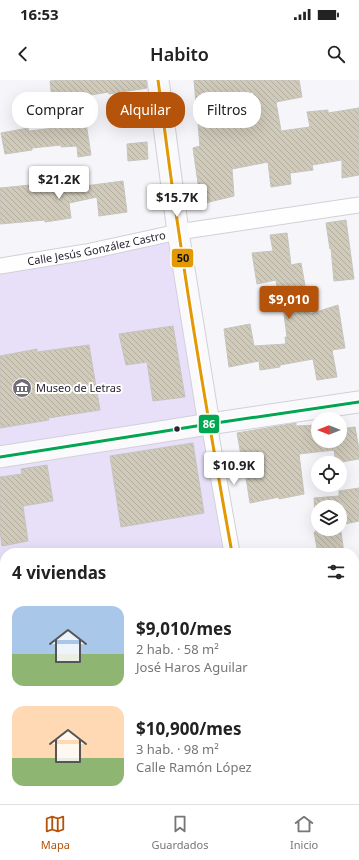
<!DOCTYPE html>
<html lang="es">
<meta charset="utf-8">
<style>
body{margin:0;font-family:"Noto Sans",sans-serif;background:#f6f6f6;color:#222;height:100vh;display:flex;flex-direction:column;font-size:15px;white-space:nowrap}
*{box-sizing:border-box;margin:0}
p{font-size:13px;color:#767676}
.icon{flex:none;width:22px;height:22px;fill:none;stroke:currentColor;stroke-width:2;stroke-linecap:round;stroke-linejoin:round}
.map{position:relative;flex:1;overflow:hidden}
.details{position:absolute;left:0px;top:468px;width:359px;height:256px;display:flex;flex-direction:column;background:#fff;border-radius:16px 16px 0 0;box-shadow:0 4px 16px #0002}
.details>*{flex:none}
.banner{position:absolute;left:12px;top:12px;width:335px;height:36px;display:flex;gap:8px}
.needle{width:26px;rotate:270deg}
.controls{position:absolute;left:311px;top:332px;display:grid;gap:8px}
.controls a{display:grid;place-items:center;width:36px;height:36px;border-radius:50%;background:#fff;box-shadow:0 4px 16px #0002;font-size:20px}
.price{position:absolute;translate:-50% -34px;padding:0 9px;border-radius:4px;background:#fff;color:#222;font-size:13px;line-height:26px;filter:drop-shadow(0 1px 2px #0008)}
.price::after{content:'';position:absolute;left:50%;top:24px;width:12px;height:9px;margin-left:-6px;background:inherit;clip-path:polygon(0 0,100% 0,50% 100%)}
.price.selected{background:#b45309;color:#fff}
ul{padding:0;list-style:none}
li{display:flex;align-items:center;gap:12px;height:100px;padding:0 12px}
li span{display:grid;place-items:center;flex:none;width:112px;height:80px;border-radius:12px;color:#555}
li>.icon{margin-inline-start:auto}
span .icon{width:48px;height:48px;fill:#fffc;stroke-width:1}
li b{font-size:17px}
h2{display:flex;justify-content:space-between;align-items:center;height:48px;padding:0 12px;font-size:17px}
.pill{padding:0 14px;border-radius:16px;background:#fff;box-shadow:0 4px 16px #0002;font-size:14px;line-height:36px}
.pill.selected{background:#b45309;color:#fff}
.status{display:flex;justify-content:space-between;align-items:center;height:28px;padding:0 20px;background:#fff;direction:ltr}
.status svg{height:11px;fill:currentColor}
header{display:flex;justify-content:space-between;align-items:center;height:52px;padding:0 12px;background:#fff;font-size:18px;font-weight:600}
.dock{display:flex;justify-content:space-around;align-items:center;height:56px;border-top:1px solid #e0e0e0;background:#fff;font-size:11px;color:#767676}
.dock a{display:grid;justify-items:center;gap:2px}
.dock .selected{color:#b45309}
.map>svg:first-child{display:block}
.green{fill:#e7e0f8}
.building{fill:url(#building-back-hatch);stroke:#c6c4bf}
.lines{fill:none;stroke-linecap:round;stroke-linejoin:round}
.street-casing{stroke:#d2d0d8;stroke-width:17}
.secondary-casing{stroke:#d2d0d8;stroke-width:23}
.highway-casing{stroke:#d1cfd3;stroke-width:24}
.street{stroke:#fefefe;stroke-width:15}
.secondary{stroke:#fafafc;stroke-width:21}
.highway{stroke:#f3f1f7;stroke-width:22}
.bus-1-casing{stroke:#fff;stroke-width:6}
.bus-2-casing{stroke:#fff;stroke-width:6}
.bus-1{stroke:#e29905;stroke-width:3}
.bus-2{stroke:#00a651;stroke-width:3}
.bus-dot{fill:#272330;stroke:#fff;stroke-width:1.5}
.labels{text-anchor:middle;stroke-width:4;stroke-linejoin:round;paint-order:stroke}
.street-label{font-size:11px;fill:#272330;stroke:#fff}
.poi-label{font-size:11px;fill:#272330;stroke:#fff;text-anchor:start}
.line-badge{stroke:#fff;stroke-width:1.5}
.badge-label{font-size:11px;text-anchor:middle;font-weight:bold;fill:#fff}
.pale-badge-label{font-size:11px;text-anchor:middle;font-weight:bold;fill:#111}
</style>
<div class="status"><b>16:53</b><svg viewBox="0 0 49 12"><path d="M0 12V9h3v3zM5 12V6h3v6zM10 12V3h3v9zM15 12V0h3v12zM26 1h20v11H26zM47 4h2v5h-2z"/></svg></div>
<header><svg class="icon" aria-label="back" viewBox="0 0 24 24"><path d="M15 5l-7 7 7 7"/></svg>Habito<svg class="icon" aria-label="search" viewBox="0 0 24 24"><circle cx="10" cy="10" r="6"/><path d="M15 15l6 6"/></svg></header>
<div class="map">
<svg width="359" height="724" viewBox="0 0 359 724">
<defs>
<pattern id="building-back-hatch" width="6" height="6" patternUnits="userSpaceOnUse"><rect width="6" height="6" fill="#d0caba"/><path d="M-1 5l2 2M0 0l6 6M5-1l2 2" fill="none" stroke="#b3ada0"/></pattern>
</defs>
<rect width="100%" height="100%" fill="#f6f5f9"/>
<g class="green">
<polygon points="173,161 223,473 5,473 5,552 0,552 0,190"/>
<rect x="354" y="606" width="5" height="52"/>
<polygon points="5,659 5,714 0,715 0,660"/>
<polygon points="359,708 359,724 252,724 285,719 354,719 354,709"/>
</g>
<g class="building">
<polygon points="62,0 146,0 147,8 109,14 109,12 72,18 74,45 86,43 91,75 78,77 77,66 61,67 61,65 32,68 32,70 5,74 1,53 28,48 29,51 55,48 50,1"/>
<polygon points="194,0 299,0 302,17 276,22 281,51 310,47 307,32 328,30 328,33 359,28 359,95 342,98 342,80 312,85 313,90 290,93 291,104 271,107 268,82 232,89 234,116 201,124 193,68 200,66 198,44 258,38 253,12 196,24"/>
<polygon points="147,62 148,79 128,81 127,64"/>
<polygon points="82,89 85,106 123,101 127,132 99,136 97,117 69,123 71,138 45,142 45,140 0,144 0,108 31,105 31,107 68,102 66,91"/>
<polygon points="346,140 354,199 334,201 331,168 330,169 326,143"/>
<polygon points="287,153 291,185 301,183 310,234 338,225 345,268 332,270 337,297 317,300 313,279 280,285 280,287 260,290 259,281 229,287 224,249 250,244 254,266 286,264 285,257 287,257 283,226 280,226 276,200 257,204 252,173 273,171 270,155"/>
<polygon points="173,246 185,317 153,321 147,282 126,285 119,254"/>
<polygon points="89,265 100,330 48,338 49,340 0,348 0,276 37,269 37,272"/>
<polygon points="296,343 296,346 318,345 318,361 340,361 340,349 355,347 359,369 359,379 336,383 334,370 299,374 304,414 279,419 279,417 250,423 244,385 243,386 237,353"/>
<polygon points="193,363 204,433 121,447 110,376"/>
<polygon points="47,385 53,421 23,426 28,461 2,466 0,451 0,397 22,394 21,389"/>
<polygon points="359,408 359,441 340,445 340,427 318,427 318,449 340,449 340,445 344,473 318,473 314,452 316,452 314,418 339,416 339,411"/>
</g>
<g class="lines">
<defs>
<g id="street">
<path id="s1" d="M0,186L86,172L178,152L359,125"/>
<polyline points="209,344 232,473"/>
<polyline points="354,515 359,514"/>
<polyline points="0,572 5,571"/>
</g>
<g id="secondary">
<polyline points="158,0 178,152 209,344"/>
<polyline points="0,377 153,353 209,344 359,322"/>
</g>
<g id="highway">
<polyline points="354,676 359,675"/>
<polyline points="354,699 359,698"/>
<polyline points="61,724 92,719"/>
<polyline points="198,724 230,719"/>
</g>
</defs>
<use href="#street" class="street-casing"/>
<use href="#secondary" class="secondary-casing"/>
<use href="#highway" class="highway-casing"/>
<use href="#street" class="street"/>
<use href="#secondary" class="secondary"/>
<use href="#highway" class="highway"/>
<defs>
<path id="bus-1" d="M158,0C165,51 171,102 179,153C194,260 213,367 232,473"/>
<polyline id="bus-2" points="0,377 153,353 209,344 359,322"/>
</defs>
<use href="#bus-1" class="bus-1-casing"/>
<use href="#bus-2" class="bus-2-casing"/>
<use href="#bus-1" class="bus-1"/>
<use href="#bus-2" class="bus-2"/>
</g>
<defs>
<symbol id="museum-disc" viewBox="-11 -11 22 22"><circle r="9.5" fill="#6f6c76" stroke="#fff"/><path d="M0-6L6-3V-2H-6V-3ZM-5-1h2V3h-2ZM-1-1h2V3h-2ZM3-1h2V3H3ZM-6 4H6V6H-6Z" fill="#fff"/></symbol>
</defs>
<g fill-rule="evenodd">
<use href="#museum-disc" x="11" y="297" width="22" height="22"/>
</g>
<circle class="bus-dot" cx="177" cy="349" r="3.5"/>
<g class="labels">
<g class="street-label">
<text dy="4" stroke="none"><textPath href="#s1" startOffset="98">Calle Jesús González Castro</textPath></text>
</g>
<g class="poi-label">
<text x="36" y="312">Museo de Letras</text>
</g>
</g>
<g class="line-badge">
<rect x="171" y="168" width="23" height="20" rx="4" fill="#e29905"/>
<rect x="198" y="334" width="22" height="20" rx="4" fill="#00a651"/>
</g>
<g class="badge-label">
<text x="209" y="348">86</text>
</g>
<g class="pale-badge-label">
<text x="183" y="182">50</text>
</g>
</svg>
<div class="controls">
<a><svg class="needle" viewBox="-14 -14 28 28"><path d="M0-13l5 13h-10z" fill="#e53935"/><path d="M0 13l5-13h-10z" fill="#767676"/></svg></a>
<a><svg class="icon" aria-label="locate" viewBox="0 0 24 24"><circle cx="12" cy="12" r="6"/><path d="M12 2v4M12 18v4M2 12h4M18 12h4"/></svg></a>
<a><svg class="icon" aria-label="layers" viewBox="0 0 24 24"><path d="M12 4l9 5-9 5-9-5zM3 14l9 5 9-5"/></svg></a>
</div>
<b class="price" style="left:59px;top:120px">$21.2K</b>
<b class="price" style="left:177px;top:138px">$15.7K</b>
<b class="price selected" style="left:289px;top:240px">$9,010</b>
<b class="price" style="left:234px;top:406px">$10.9K</b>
<div class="banner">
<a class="pill">Comprar</a>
<a class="pill selected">Alquilar</a>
<a class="pill">Filtros</a>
</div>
<section class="details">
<h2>4 viviendas<svg class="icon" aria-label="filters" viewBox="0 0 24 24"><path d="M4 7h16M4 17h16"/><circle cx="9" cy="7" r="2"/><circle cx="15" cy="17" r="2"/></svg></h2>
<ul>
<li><span style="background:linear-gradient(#a9c7e8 60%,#8fb573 0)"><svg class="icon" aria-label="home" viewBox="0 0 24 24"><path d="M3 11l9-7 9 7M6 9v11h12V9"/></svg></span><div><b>$9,010/mes</b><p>2 hab. · 58 m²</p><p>José Haros Aguilar</p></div></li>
<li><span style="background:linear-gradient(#ffd9b3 65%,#8fb573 0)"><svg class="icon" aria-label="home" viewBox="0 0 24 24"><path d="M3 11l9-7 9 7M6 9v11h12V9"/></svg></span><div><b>$10,900/mes</b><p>3 hab. · 98 m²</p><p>Calle Ramón López</p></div></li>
</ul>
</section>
</div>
<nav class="dock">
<a class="selected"><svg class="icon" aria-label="map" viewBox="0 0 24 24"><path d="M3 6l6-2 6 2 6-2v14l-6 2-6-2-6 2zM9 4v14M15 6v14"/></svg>Mapa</a>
<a><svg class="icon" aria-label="saved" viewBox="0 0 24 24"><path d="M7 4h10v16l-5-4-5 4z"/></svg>Guardados</a>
<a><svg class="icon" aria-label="home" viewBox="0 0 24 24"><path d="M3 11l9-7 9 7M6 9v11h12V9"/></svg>Inicio</a>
</nav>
